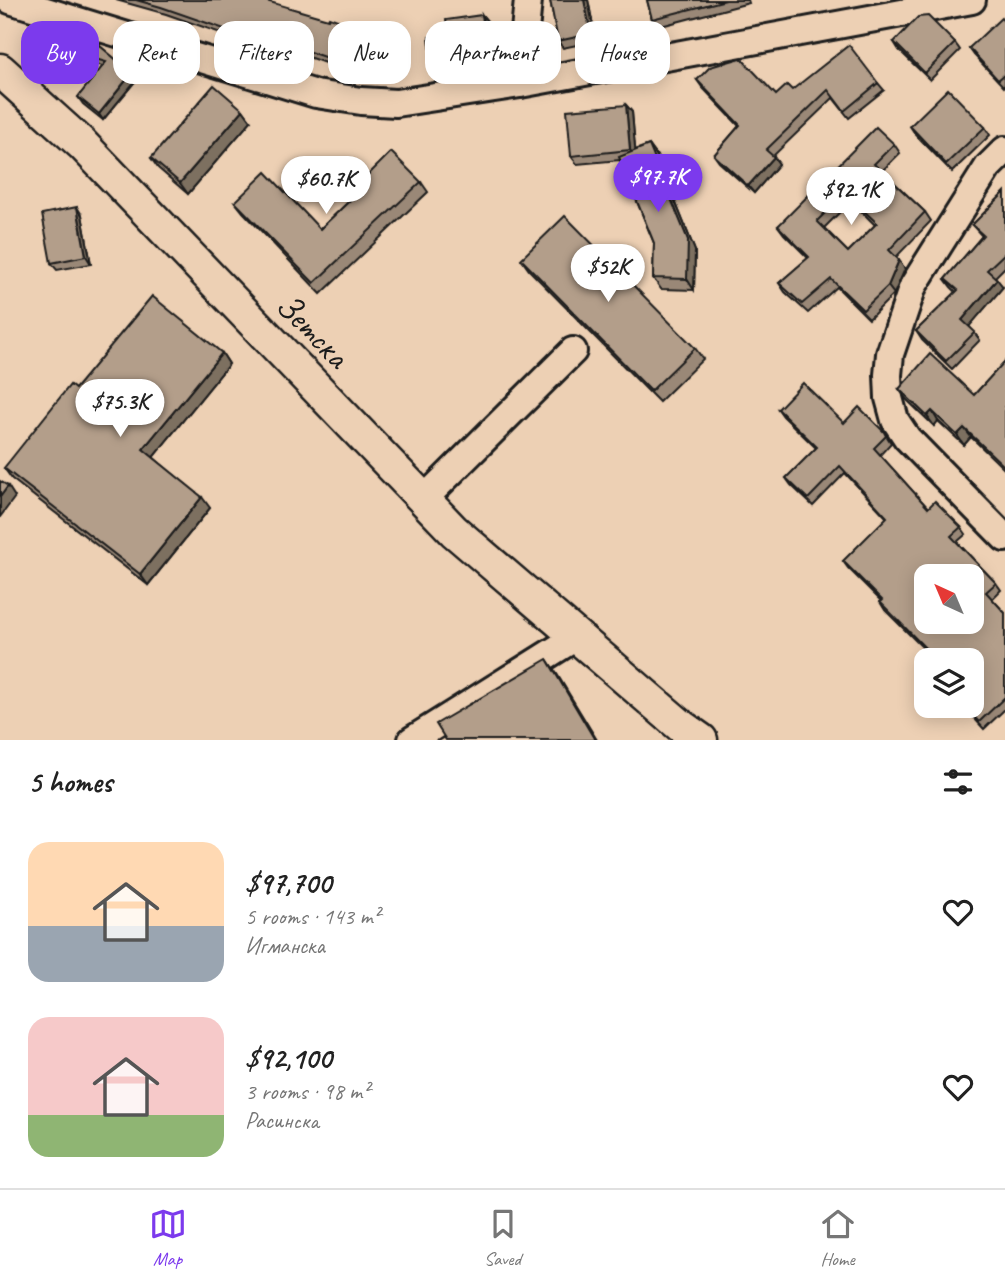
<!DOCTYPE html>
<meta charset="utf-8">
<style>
body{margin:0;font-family:Caveat,sans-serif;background:#f2f2f2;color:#222;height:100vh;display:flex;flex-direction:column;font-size:26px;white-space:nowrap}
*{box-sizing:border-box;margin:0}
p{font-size:23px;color:#767676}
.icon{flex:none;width:38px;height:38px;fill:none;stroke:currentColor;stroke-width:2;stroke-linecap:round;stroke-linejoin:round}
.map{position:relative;height:740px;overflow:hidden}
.details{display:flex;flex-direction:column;background:#fff;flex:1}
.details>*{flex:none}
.top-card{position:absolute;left:21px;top:21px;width:964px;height:63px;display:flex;gap:14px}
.needle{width:46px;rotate:316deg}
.tools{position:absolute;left:914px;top:564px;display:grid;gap:14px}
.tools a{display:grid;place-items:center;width:70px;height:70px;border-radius:14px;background:#fff;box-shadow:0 4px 18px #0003;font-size:35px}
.price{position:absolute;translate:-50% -60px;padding:0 16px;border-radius:24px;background:#fff;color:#222;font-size:23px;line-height:46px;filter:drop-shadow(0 2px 4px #0008)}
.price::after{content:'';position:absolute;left:50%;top:42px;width:21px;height:16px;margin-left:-10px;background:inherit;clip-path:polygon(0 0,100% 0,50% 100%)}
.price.current{background:#7c3aed;color:#fff}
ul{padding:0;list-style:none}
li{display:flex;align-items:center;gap:21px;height:175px;padding:0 28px}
li span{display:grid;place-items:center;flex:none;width:196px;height:140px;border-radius:21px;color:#555}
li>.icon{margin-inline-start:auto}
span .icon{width:84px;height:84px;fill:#fffc;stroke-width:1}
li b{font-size:30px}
h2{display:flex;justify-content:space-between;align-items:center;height:84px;padding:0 28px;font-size:30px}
.tag{padding:0 24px;border-radius:21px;background:#fff;box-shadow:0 4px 18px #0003;font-size:24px;line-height:63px}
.tag.current{background:#7c3aed;color:#fff}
.tabs{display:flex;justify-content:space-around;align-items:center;height:98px;border-top:2px solid #e0e0e0;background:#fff;font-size:19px;color:#767676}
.tabs a{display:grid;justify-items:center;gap:4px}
.tabs .current{color:#7c3aed}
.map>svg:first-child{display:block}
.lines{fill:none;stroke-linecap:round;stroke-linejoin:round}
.minor-casing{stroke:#1c1c1c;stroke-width:32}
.tertiary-casing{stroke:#1c1c1c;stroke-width:37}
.minor{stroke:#edd0b4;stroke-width:26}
.tertiary{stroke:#edd0b4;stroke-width:32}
.wall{fill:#9a8877;stroke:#1c1c1c;stroke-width:2;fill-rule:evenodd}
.shaded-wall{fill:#7d6f61;stroke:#1c1c1c;stroke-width:2}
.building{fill:#b39e8a;stroke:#1c1c1c;stroke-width:2;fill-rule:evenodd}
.labels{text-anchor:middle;stroke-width:7;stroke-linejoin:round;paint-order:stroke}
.street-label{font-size:35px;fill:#1c1c1c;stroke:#edd0b4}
</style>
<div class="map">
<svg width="1005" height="740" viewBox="0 0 1005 740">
<rect width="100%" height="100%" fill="#edd0b4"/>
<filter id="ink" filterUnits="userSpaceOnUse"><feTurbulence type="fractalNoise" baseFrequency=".0143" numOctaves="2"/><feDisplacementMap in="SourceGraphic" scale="14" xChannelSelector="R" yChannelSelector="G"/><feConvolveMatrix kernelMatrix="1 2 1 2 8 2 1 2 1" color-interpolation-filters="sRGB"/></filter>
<g filter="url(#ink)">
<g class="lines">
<defs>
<g id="minor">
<polyline points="10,0 316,94 361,101 396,103 520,84 972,0"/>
<polyline points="520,84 528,0"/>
<polyline points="1005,150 988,167 913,286 890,354 888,375 889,398 895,420 907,438 1005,538"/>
<polyline points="423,500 573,351"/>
<polyline points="412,740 576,637"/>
</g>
<polyline id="tertiary" points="0,70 82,144 454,531 681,726 701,740"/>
</defs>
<use href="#minor" class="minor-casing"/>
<use href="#tertiary" class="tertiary-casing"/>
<use href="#minor" class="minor"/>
<use href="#tertiary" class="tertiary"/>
</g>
<g class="wall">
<polygon points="116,0 263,0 374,39 361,76 289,50 287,56 166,14"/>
<polygon points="550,0 588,0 596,41 563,48 558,41"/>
<polygon points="647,0 748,0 749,3 657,27 652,19"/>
<polygon points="482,15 487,21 492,59 436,67 432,60 448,34"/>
<polygon points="1005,23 1005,86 1004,87 974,55 969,48"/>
<polygon points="87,35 137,79 103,120 83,104 78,97 103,66 61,55 57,48"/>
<polygon points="894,42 955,43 960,50 930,80 899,50"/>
<polygon points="697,80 776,95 792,90 878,83 884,90 849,118 833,98 773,156 779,164 754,193 719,162 714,155 739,126 702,87"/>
<polygon points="626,105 632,112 635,150 649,145 657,156 695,251 694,290 661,289 653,278 654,243 620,160 577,164 571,156"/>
<polygon points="243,110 251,121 188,194 158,168 151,158"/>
<polygon points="910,126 985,127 990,135 952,172 915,134"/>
<path d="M894,144L900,153L882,171L925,212L931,221L896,257L905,269L894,294L869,319L837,287L808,313L785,292L779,283L808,258L784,234L778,226ZM851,201L875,225L848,252L824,228Z"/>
<polygon points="362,181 421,182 428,192 321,294 243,212 235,202 320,229 365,186"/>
<polygon points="1005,192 1005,267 995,277 1003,287 969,326 980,340 952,369 922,340 916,331 956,292 951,287 945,279 982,236 972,225"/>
<polygon points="82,215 91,264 57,270 51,263"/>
<polygon points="521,259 695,348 703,359 659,402 529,270"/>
<polygon points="222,353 229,364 153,457 210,508 148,585 12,479 4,468 75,389"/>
<polygon points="1005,361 1005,470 971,437 964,445 938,421 934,426 906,399 899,389 974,395"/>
<polygon points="778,409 884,432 891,443 880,455 928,508 961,527 966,534 957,542 996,583 1001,590 992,599 1005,613 1005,709 984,729 962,705 971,705 971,660 935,660 885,610 880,602 881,601 848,568 843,561 887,518 845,473 813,506 791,485 786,478 816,448 783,416"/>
</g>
<g class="shaded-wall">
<polygon points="584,0 588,0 596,41 591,34"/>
<polygon points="482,15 487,21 492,59 488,53"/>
<polygon points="369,31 374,39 361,76 356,68"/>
<polygon points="284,43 289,50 287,56 282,49"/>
<polygon points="132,73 137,79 103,120 99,114"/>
<polygon points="626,105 632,112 636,158 630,150"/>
<polygon points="243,110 251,121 188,194 180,183"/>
<polygon points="649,145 657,156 695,251 694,290 687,279"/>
<polygon points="774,157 779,164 754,193 748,186"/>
<polygon points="77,207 82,215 91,264 86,256"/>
<polygon points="899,260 905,269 894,294 888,286"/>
<polygon points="997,279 1003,287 968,328 962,320"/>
<polygon points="222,353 229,364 151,460 143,449"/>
<polygon points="932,411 938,421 934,426 927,416"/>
<polygon points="964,428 971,437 964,445 957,435"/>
<polygon points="8,486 15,497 0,517 0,497"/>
<polygon points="202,497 210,508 148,585 140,574"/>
<polygon points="547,659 557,674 597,740 595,740"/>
</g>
<g class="building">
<polygon points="136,0 263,0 328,19 329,17 369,31 356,68 284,43 282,49 161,7"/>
<polygon points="550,0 584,0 591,34 558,41"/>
<polygon points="647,0 726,0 652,19"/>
<polygon points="482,15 488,53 432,60 429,37 448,34 446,20"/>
<polygon points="928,16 955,43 925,73 894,42 918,17"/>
<polygon points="1001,18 1005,23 1005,74 998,80 969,48"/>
<polygon points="62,27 87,35 132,73 99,114 78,97 106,62 57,48"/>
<polygon points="849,45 878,83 844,111 828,90 766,150 774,157 748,186 714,155 740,125 697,80 710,67 741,58 776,95 787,85 792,90"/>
<polygon points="214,85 243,110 180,183 151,158"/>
<polygon points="948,89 985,127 946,164 910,126"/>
<polygon points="626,105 630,150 571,156 567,110"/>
<path d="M876,127L894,144L874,164L925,212L889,250L899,260L888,286L863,310L831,279L802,304L779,283L809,257L778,226ZM845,193L877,223L848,252L817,221Z"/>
<polygon points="649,145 688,240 687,279 653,278 654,243 619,157"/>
<polygon points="391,152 421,182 314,283 235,202 266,172 320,229 366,185 362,181"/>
<polygon points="1005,192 1005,253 987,270 997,279 962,320 975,332 946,361 916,331 958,290 945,279 983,235 972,225"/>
<polygon points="77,207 86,256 51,263 42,214"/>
<polygon points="565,216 695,348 651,391 521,259"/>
<polygon points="152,296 222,353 143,449 202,497 140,574 4,468 70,385 75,389"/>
<polygon points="930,354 974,395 1005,361 1005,467 964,428 957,435 932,411 927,416 899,389"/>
<path d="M803,383L844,423L859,407L884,432L886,436L874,448L928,508L935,501L961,527L951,536L996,583L986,592L1005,613V697L979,722L963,705H971V660H937L880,602L882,600L843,561L887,517L840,466L808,499L786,478L817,447L778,409ZM926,576H971V621H926Z"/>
<polygon points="0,481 8,486 0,497"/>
<polygon points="547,659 595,740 446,740 436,724"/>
</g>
</g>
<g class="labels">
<g class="street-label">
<text transform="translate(313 330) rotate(46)" y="12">Зетска</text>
</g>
</g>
</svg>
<div class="tools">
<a><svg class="needle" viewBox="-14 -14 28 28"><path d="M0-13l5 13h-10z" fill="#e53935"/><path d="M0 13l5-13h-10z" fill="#767676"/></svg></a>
<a><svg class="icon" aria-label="layers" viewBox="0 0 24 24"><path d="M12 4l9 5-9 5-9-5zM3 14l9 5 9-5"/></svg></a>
</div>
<b class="price current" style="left:658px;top:214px">$97.7K</b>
<b class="price" style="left:326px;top:216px">$60.7K</b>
<b class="price" style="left:851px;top:227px">$92.1K</b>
<b class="price" style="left:608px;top:304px">$52K</b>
<b class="price" style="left:120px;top:439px">$75.3K</b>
<div class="top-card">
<a class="tag current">Buy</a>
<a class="tag">Rent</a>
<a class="tag">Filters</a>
<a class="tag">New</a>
<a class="tag">Apartment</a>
<a class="tag">House</a>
</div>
</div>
<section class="details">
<h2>5 homes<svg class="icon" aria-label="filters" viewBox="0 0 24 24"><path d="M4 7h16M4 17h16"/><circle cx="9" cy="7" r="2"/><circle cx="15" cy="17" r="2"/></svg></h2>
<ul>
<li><span style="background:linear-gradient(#ffd9b3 60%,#9aa5b1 0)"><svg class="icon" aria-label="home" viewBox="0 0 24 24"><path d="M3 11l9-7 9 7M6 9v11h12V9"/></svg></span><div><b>$97,700</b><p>5 rooms · 143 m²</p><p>Игманска</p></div><svg class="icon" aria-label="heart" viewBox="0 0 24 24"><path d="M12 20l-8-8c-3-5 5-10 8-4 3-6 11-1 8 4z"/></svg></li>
<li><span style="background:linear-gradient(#f6c9c9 70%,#8fb573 0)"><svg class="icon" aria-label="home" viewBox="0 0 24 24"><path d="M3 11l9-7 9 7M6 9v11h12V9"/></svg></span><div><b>$92,100</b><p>3 rooms · 98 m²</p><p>Расинска</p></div><svg class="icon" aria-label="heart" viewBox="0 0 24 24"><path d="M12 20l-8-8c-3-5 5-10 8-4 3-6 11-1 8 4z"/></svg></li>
</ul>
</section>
<nav class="tabs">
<a class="current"><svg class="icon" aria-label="map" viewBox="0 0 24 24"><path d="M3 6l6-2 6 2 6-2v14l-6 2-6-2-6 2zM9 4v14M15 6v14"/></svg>Map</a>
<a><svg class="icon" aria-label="saved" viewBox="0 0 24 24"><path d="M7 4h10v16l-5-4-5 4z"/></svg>Saved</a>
<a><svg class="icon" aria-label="home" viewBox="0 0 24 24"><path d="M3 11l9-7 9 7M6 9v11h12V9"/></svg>Home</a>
</nav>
